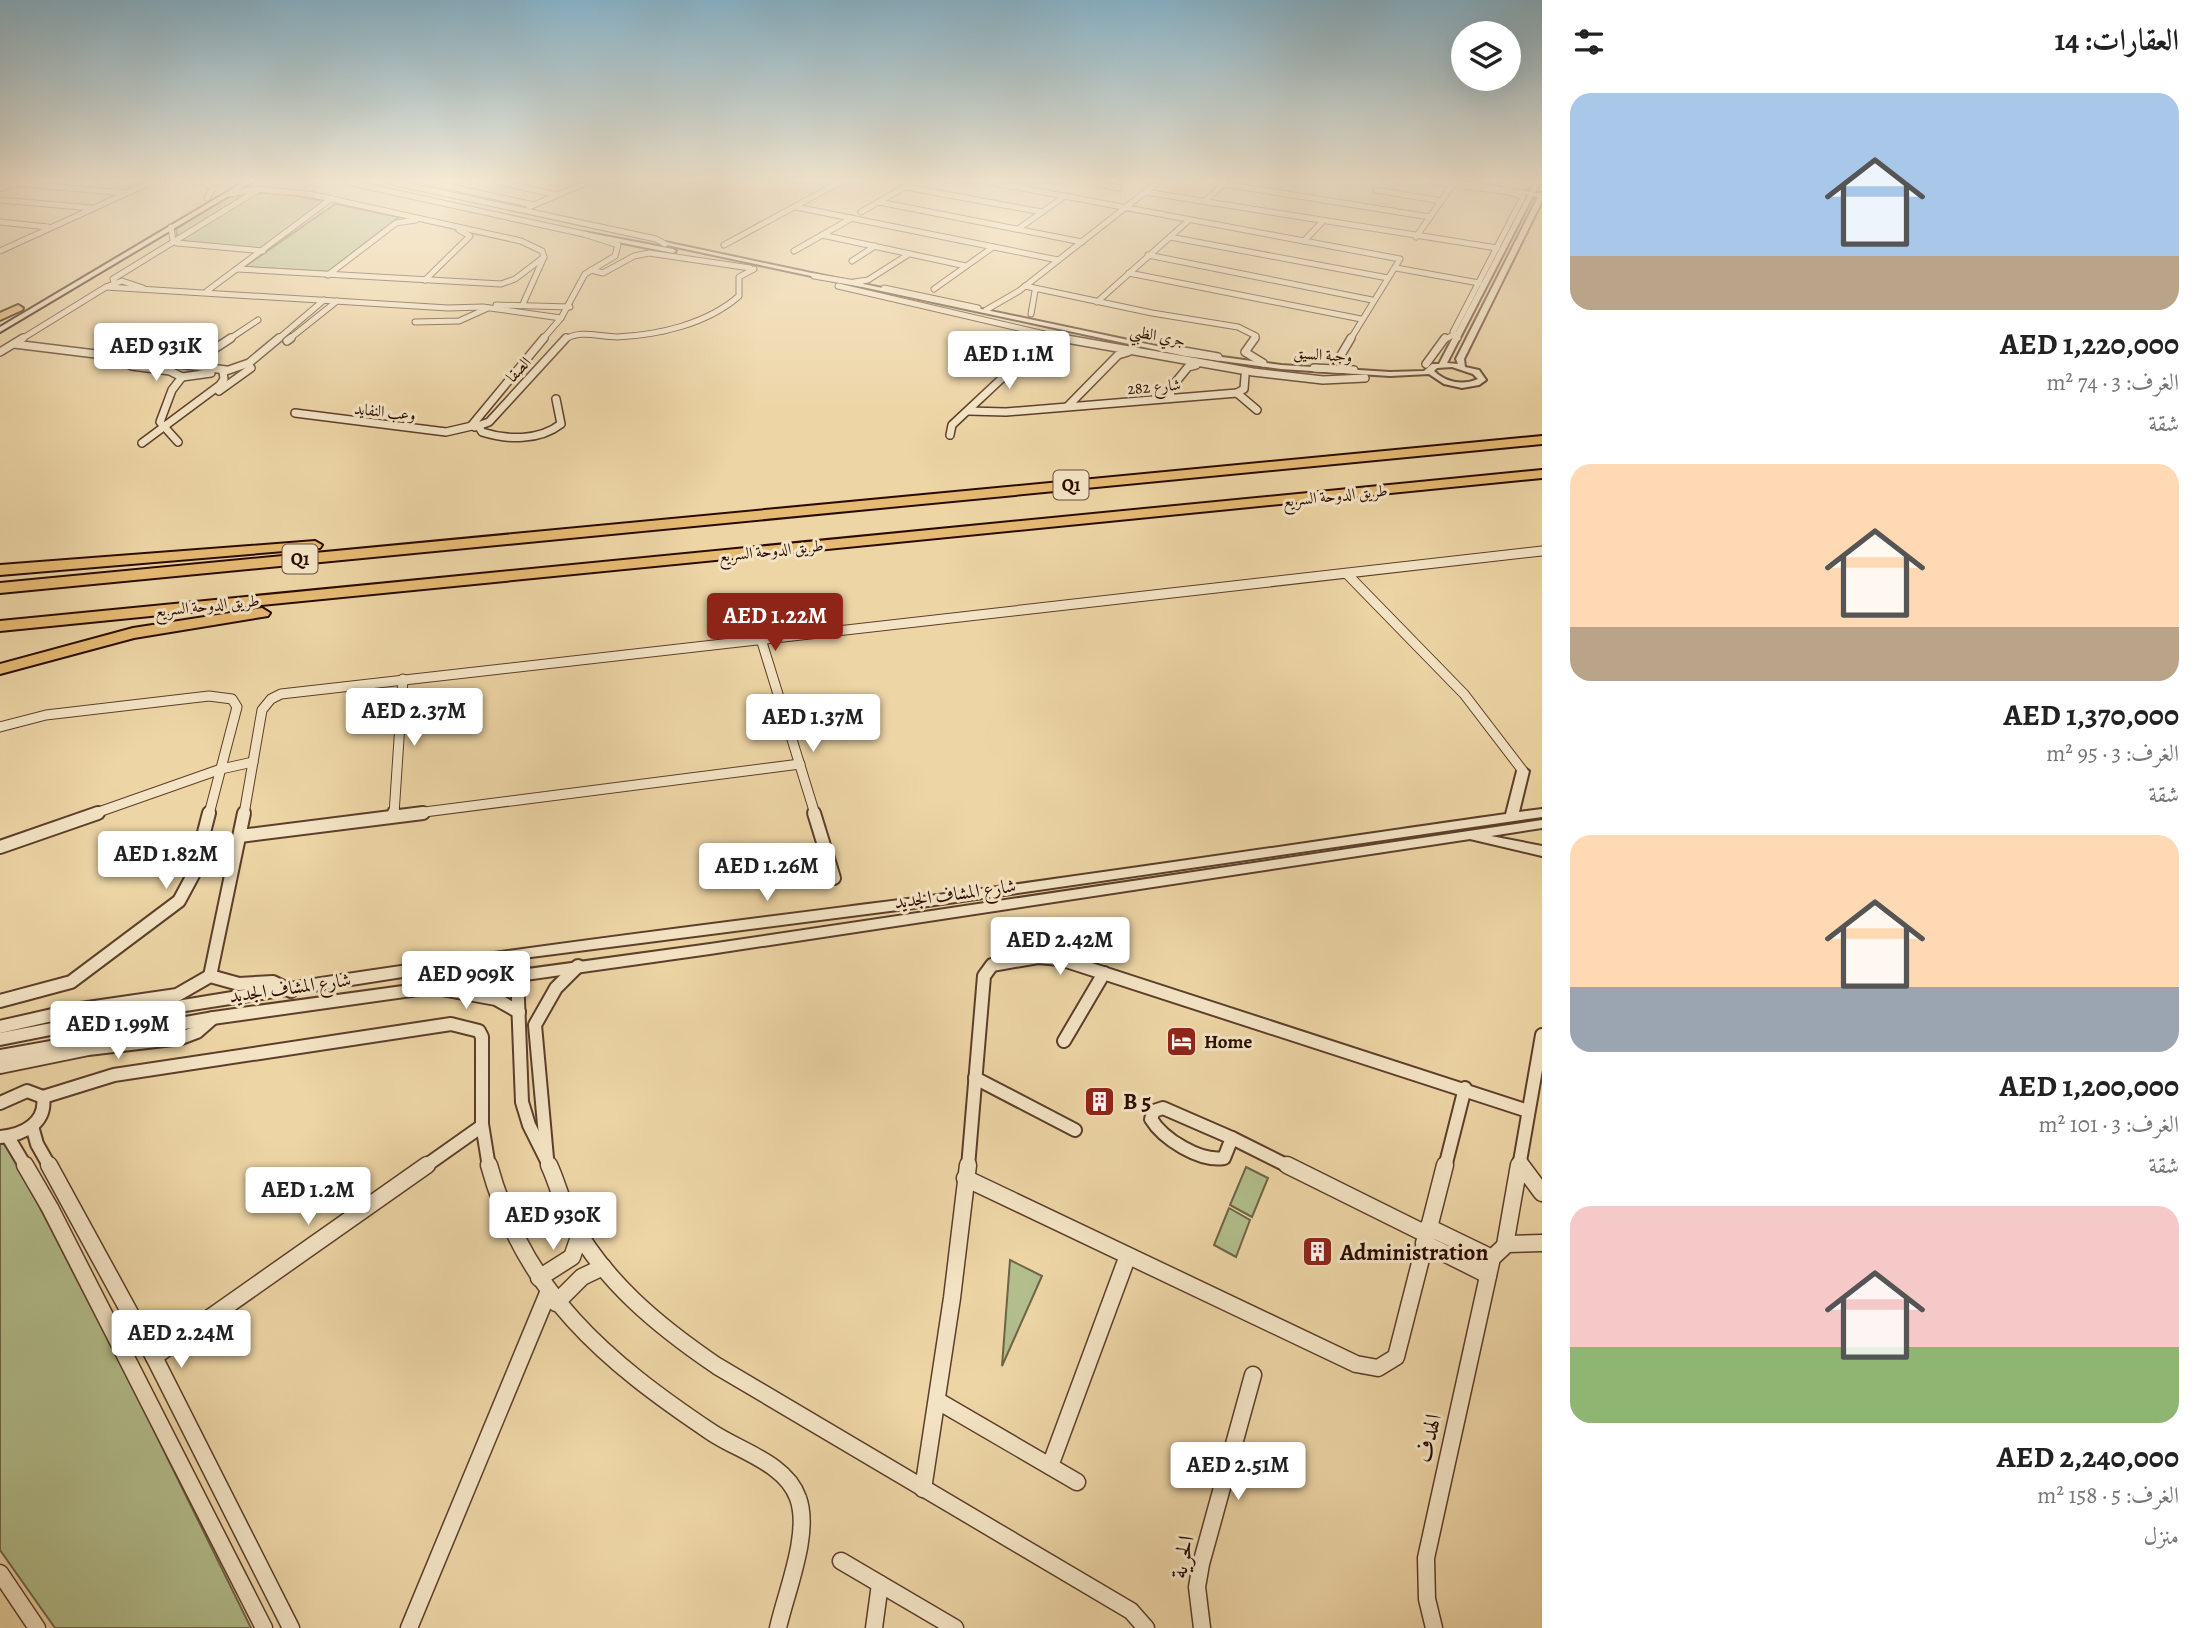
<!DOCTYPE html>
<html lang="ar">
<meta charset="utf-8">
<style>
body{margin:0;font-family:Alegreya,Amiri,serif;background:#f2f2f2;color:#222;direction:rtl;height:100vh;display:flex;flex-direction:column;font-size:26px;white-space:nowrap}
*{box-sizing:border-box;margin:0}
p{font-size:23px;color:#767676}
.icon{flex:none;width:38px;height:38px;fill:none;stroke:currentColor;stroke-width:2;stroke-linecap:round;stroke-linejoin:round}
.map{position:relative;flex:1;overflow:hidden;direction:ltr}
.sheet{display:flex;flex-direction:column;background:#fff;width:665px}
.sheet>*{flex:none}
.fabs{position:absolute;left:1451px;top:21px;display:grid;gap:14px}
.fabs a{display:grid;place-items:center;width:70px;height:70px;border-radius:50%;background:#fff;box-shadow:0 7px 28px #0002;font-size:35px}
.price{position:absolute;translate:-50% -60px;padding:0 16px;border-radius:7px;background:#fff;color:#222;font-size:23px;line-height:46px;filter:drop-shadow(0 2px 4px #0008)}
.price::after{content:'';position:absolute;left:50%;top:42px;width:21px;height:16px;margin-left:-10px;background:inherit;clip-path:polygon(0 0,100% 0,50% 100%)}
.price.on{background:#8f2418;color:#fff}
ul{padding:0;list-style:none}
li{display:grid;align-content:center;gap:14px;height:371px;padding:0 28px}
li span{display:grid;place-items:center;height:217px;border-radius:21px;color:#555}
li>.icon{margin-inline-start:auto}
span .icon{width:126px;height:126px;fill:#fffc;stroke-width:1}
li b{font-size:30px}
h2{display:flex;justify-content:space-between;align-items:center;height:84px;padding:0 28px;font-size:30px}
main{display:flex;flex:1;min-height:0}
.map>svg:first-child{display:block}
.green{fill:#b2be8c;stroke:#6e6446;stroke-width:2}
.lines{fill:none;stroke-linecap:round;stroke-linejoin:round}
.minor-far4-casing{stroke:#5c3e2a;stroke-width:7}
.minor-far3-casing{stroke:#5c3e2a;stroke-width:10}
.minor-far2-casing{stroke:#5c3e2a;stroke-width:11}
.minor-far1-casing{stroke:#5c3e2a;stroke-width:16}
.minor-casing{stroke:#5c3e2a;stroke-width:19}
.tertiary-casing{stroke:#5c3e2a;stroke-width:4}
.secondary-casing{stroke:#2b0b00;stroke-width:4}
.motorway-casing{stroke:#2b0b00;stroke-width:4}
.minor-far4{stroke:#f3e4c5;stroke-width:5}
.minor-far3{stroke:#f3e4c5;stroke-width:7}
.minor-far2{stroke:#f3e4c5;stroke-width:9}
.minor-far1{stroke:#f3e4c5;stroke-width:12}
.minor{stroke:#f3e4c5;stroke-width:16}
.tertiary{fill:#f3e4c5;fill-rule:evenodd}
.secondary{fill:#f3e4c5;fill-rule:evenodd}
.motorway{fill:#e6ba73;fill-rule:evenodd}
.labels{text-anchor:middle;stroke-width:6;stroke-linejoin:round;paint-order:stroke}
.far-street-label{font-size:16px;fill:#2b0b00;stroke:#f3e4c5}
.shield{fill:#f3e4c5;stroke:#674c3b;stroke-width:2}
.shield-label{font-size:18px;font-weight:bold;fill:#2b0b00}
.street-label{font-size:19px;fill:#2b0b00;stroke:#f3e4c5}
.poi-label{font-size:19px;font-weight:bold;fill:#2b0b00;stroke:#f3e4c5;text-anchor:start}
.near-poi-label{font-size:23px;font-weight:bold;fill:#2b0b00;stroke:#f3e4c5;text-anchor:start}
.near-street-label{font-size:23px;fill:#2b0b00;stroke:#f3e4c5}
</style>
<main>
<section class="sheet">
<h2>العقارات: 14<svg class="icon" aria-label="filters" viewBox="0 0 24 24"><path d="M4 7h16M4 17h16"/><circle cx="9" cy="7" r="2"/><circle cx="15" cy="17" r="2"/></svg></h2>
<ul>
<li><span style="background:linear-gradient(#a9c7e8 75%,#b9a48a 0)"><svg class="icon" aria-label="home" viewBox="0 0 24 24"><path d="M3 11l9-7 9 7M6 9v11h12V9"/></svg></span><div><b>AED 1,220,000</b><p>الغرف: 3 · 74 m²</p><p>شقة</p></div></li>
<li><span style="background:linear-gradient(#ffd9b3 75%,#b9a48a 0)"><svg class="icon" aria-label="home" viewBox="0 0 24 24"><path d="M3 11l9-7 9 7M6 9v11h12V9"/></svg></span><div><b>AED 1,370,000</b><p>الغرف: 3 · 95 m²</p><p>شقة</p></div></li>
<li><span style="background:linear-gradient(#ffd9b3 70%,#9aa5b1 0)"><svg class="icon" aria-label="home" viewBox="0 0 24 24"><path d="M3 11l9-7 9 7M6 9v11h12V9"/></svg></span><div><b>AED 1,200,000</b><p>الغرف: 3 · 101 m²</p><p>شقة</p></div></li>
<li><span style="background:linear-gradient(#f6c9c9 65%,#8fb573 0)"><svg class="icon" aria-label="home" viewBox="0 0 24 24"><path d="M3 11l9-7 9 7M6 9v11h12V9"/></svg></span><div><b>AED 2,240,000</b><p>الغرف: 5 · 158 m²</p><p>منزل</p></div></li>
</ul>
</section>
<div class="map">
<svg width="1542" height="1628" viewBox="0 0 1542 1628">
<rect width="100%" height="100%" fill="#edd5a6"/>
<filter id="stains"><feTurbulence type="fractalNoise" baseFrequency=".00286" numOctaves="4"/><feColorMatrix values="0 0 0 0 .2 0 0 0 0 .09 0 0 0 0 .02 0 0 0 .5 -.17"/></filter>
<radialGradient id="worn" r=".72"><stop offset=".6" stop-color="#630" stop-opacity="0"/><stop offset="1" stop-color="#630" stop-opacity=".3"/></radialGradient>
<g class="green">
<polygon points="273,192 329,202 260,249 187,242 177,235 176,229 226,197"/>
<polygon points="335,204 399,217 328,272 244,267"/>
<polygon points="0,1143 8,1146 136,1394 251,1628 55,1628 0,1550"/>
<polygon points="1246,1167 1268,1178 1252,1217 1230,1205"/>
<polygon points="1229,1208 1250,1220 1236,1257 1214,1245"/>
<polygon points="1010,1260 1042,1276 1002,1366"/>
</g>
<g class="lines">
<defs>
<g id="minor-far4">
<polyline points="195,182 220,182"/>
<polyline points="347,182 584,234 618,245 615,256 585,274 561,318 542,340"/>
<polyline points="392,182 656,239 665,244"/>
<polyline points="427,182 534,205"/>
<polyline points="498,182 558,195"/>
<polyline points="989,182 1400,259 1350,340"/>
<polyline points="1087,182 1119,188"/>
<polyline points="1433,182 1509,192 1523,197 1453,332 1458,338"/>
<polyline points="14,183 126,193"/>
<polyline points="205,183 213,188 207,198"/>
<polyline points="1224,184 1430,217"/>
<polyline points="1505,185 1524,187 1532,182"/>
<polyline points="906,187 1042,212"/>
<polyline points="0,189 15,182"/>
<polyline points="1376,190 1441,201"/>
<polyline points="1145,192 1497,248"/>
<polyline points="230,194 255,189 309,194 521,241 542,251 544,257 523,304"/>
<polyline points="0,200 91,208"/>
<polyline points="1205,201 1226,182"/>
<polyline points="879,202 1082,242"/>
<polyline points="529,207 588,182"/>
<polyline points="796,207 1058,260"/>
<polyline points="861,212 910,184"/>
<polyline points="0,222 48,227"/>
<polyline points="171,227 173,241 177,243 263,251"/>
<polyline points="1018,229 1065,196"/>
<polyline points="822,235 966,266"/>
<polyline points="1170,237 1388,278"/>
<polyline points="1416,237 1453,184"/>
<polyline points="1304,241 1323,221"/>
<polyline points="724,245 840,182"/>
<polyline points="0,251 151,182"/>
<polyline points="794,251 852,218"/>
<polyline points="1148,255 1372,300"/>
<polyline points="852,261 875,246"/>
<polyline points="1396,268 1479,283"/>
<polyline points="237,269 501,284 515,279 544,257"/>
<polyline points="591,270 603,273 634,256 649,253 750,268"/>
<polyline points="1129,273 1361,319"/>
<polyline points="328,275 396,223 416,220"/>
<polyline points="814,276 861,284"/>
<polyline points="425,280 470,236 459,230"/>
<polyline points="114,282 113,279 258,190"/>
<polyline points="854,282 868,280 909,254"/>
<polyline points="838,286 1070,340"/>
<polyline points="1025,286 1152,313 1238,327 1256,336 1253,340"/>
<polyline points="143,288 122,281 106,287 448,308 483,307 561,318"/>
<polyline points="884,288 978,308"/>
<polyline points="934,289 993,247"/>
<polyline points="207,291 332,198"/>
<polyline points="1097,302 1189,220"/>
<polyline points="496,305 570,307"/>
<polyline points="986,310 1019,291 1158,182"/>
<polyline points="1031,314 1035,291"/>
<polyline points="415,322 459,321 488,308"/>
<polyline points="20,340 106,287"/>
<polyline points="228,340 258,320"/>
<polyline points="277,340 324,300"/>
<polyline points="288,340 337,301"/>
<path d="M564,340C580,329 599,337 617,337C659,335 707,324 739,296V277L754,269"/>
<polyline points="1043,340 1055,336"/>
<polyline points="1444,340 1453,335"/>
</g>
<g id="minor-far3">
<polyline points="544,338 472,425 475,427 489,422 566,338"/>
<polyline points="1061,338 1253,372 1323,380 1365,378"/>
<polyline points="1255,338 1245,352 1263,363"/>
<polyline points="287,341 291,338"/>
<polyline points="14,344 226,370"/>
<polyline points="1161,347 1218,357"/>
<polyline points="0,352 23,338"/>
<polyline points="1341,355 1351,338"/>
<polyline points="132,356 128,364 132,366 170,371 182,377 211,373"/>
<polyline points="1426,364 1445,338"/>
<polyline points="190,365 231,338"/>
<polyline points="1314,368 1354,370"/>
<polyline points="219,391 251,368"/>
<polyline points="1237,393 1257,410"/>
<polyline points="1171,398 1170,389 1188,367 1196,365"/>
<polyline points="1068,406 1118,355 1128,352"/>
<polyline points="968,411 1006,412 1237,393 1244,389 1245,376"/>
<polyline points="295,413 446,432 472,426"/>
<path d="M479,427L482,432C507,440 539,441 561,424L556,399"/>
<polyline points="950,435 952,425 1045,338"/>
<polyline points="178,442 160,422 172,390 182,377"/>
<polyline points="142,443 220,385 224,379 223,372 249,363 279,338"/>
</g>
<g id="minor-far2">
<polyline points="1347,574 1464,694 1523,771"/>
<polyline points="761,639 815,814"/>
<polyline points="0,727 46,715 209,696 232,699 237,707 209,814"/>
<polyline points="93,814 221,769 253,762"/>
<polyline points="244,814 262,710 271,699 281,694 1542,551"/>
<polyline points="394,814 403,679"/>
<polyline points="409,814 800,764"/>
</g>
<g id="minor-far1">
<polyline points="814,813 834,878"/>
<polyline points="394,816 394,813"/>
<polyline points="240,836 423,813"/>
<polyline points="0,847 98,813"/>
<polyline points="517,974 522,1102 529,1125 550,1167"/>
<polyline points="210,976 244,813"/>
<polyline points="436,988 496,999 519,1012"/>
<polyline points="0,1001 71,982 179,901 193,875 209,813"/>
<polyline points="0,1027 74,1010 177,995 210,976 239,984 273,982 291,991"/>
<polyline points="1064,1041 1104,973"/>
<polyline points="0,1067 88,1049 181,1038 197,1032 213,1018"/>
<polyline points="975,1078 1075,1130"/>
<polyline points="43,1097 114,1075 451,1024 479,1031 482,1037 482,1124 489,1167"/>
<path d="M0,1103L27,1091L43,1097C47,1123 23,1135 0,1137"/>
<path d="M1163,1108L1232,1138L1224,1158C1200,1162 1163,1139 1151,1119L1154,1111Z"/>
<polyline points="32,1126 37,1144 50,1167"/>
<polyline points="8,1137 26,1167"/>
<polyline points="1232,1138 1290,1167"/>
<polyline points="547,1158 535,1025 556,988 578,966"/>
<polyline points="1519,1162 1523,1167"/>
<polyline points="424,1167 482,1126"/>
<polyline points="968,1167 984,976 992,965 1038,957 1060,959 1528,1111"/>
<polyline points="1445,1167 1465,1088"/>
<polyline points="1519,1167 1542,1035"/>
</g>
<g id="minor">
<polyline points="25,1165 50,1208 264,1628"/>
<polyline points="49,1165 154,1357 291,1628"/>
<path d="M489,1165C524,1293 605,1361 711,1432C739,1451 786,1463 798,1498C811,1533 786,1592 778,1628"/>
<path d="M549,1165C557,1182 561,1200 569,1216C602,1280 658,1326 717,1366L1131,1611L1146,1628"/>
<polyline points="1287,1165 1426,1234"/>
<polyline points="1521,1165 1542,1193"/>
<polyline points="965,1178 1356,1364 1378,1368 1396,1357 1445,1165"/>
<polyline points="1428,1227 1492,1258"/>
<polyline points="1424,1243 1488,1275"/>
<polyline points="1505,1245 1519,1165"/>
<polyline points="539,1278 572,1257 580,1234"/>
<polyline points="556,1303 582,1277 603,1267"/>
<polyline points="154,1357 427,1165"/>
<polyline points="938,1401 1077,1482"/>
<polyline points="1050,1466 1127,1258"/>
<polyline points="923,1489 952,1298 968,1165"/>
<polyline points="841,1561 955,1628"/>
<polyline points="0,1573 37,1628"/>
<polyline points="409,1628 548,1293"/>
<polyline points="874,1628 880,1584"/>
<polyline points="1202,1628 1197,1587 1201,1564 1253,1375"/>
<polyline points="1434,1628 1427,1599 1426,1558 1492,1258 1507,1244 1542,1243"/>
</g>
<g id="tertiary">
<path d="M1456,182H1470L1530,192L1535,182H1541L1535,193H1542V201L1464,359L1465,367L1479,370L1486,380L1479,385L1462,388L1444,384L1429,374L1390,376L1281,369L1185,356L662,244L665,242L1185,352L1281,365L1390,372L1424,371L1432,364H1439L1528,195ZM1533,196L1538,197L1456,359L1458,364L1447,363ZM1452,367L1473,374L1478,379C1462,386 1445,382 1434,371L1437,368Z"/>
<polygon points="584,232 673,249 676,251 673,253 582,235"/>
<path d="M1523,767L1529,771L1519,812L1542,809V817L921,907L531,957L122,1021L0,1045V1033C303,974 610,937 915,898C1113,872 1309,842 1506,814L1517,771Z"/>
<polygon points="1542,820 1542,828 1491,836 1542,846 1542,856 1470,839 710,954 213,1024 0,1062 0,1050 213,1012 710,944"/>
</g>
<polygon id="secondary" points="244,182 252,182 0,332 0,327"/>
<g id="motorway">
<polygon points="18,305 23,308 22,310 0,320 0,313"/>
<polygon points="1542,436 1542,444 0,593 0,583"/>
<polygon points="1542,470 1542,478 0,631 0,621"/>
<polygon points="315,541 322,545 320,548 0,575 0,565"/>
<polygon points="262,608 270,613 268,616 134,638 0,674 0,664 133,628"/>
</g>
</defs>
<use href="#minor-far4" class="minor-far4-casing"/>
<use href="#minor-far3" class="minor-far3-casing"/>
<use href="#minor-far2" class="minor-far2-casing"/>
<use href="#minor-far1" class="minor-far1-casing"/>
<use href="#minor" class="minor-casing"/>
<use href="#tertiary" class="tertiary-casing"/>
<use href="#secondary" class="secondary-casing"/>
<use href="#motorway" class="motorway-casing"/>
<use href="#minor-far4" class="minor-far4"/>
<use href="#minor-far3" class="minor-far3"/>
<use href="#minor-far2" class="minor-far2"/>
<use href="#minor-far1" class="minor-far1"/>
<use href="#minor" class="minor"/>
<use href="#tertiary" class="tertiary"/>
<use href="#secondary" class="secondary"/>
<use href="#motorway" class="motorway"/>
</g>
<linearGradient id="sky" x2="0" y2="1"><stop stop-color="#88b6cd"/><stop offset="0.44" stop-color="#f7ecd7"/><stop offset="1" stop-color="#f7ecd7" stop-opacity="0"/></linearGradient>
<rect width="1542" height="410" fill="url(#sky)"/>
<defs>
<symbol id="hotel-square" viewBox="-11 -11 22 22"><rect x="-9" y="-9" width="18" height="18" rx="4" fill="#8f2418" stroke="#f3e4c5"/><path d="M-6-4.5h1.5V1H6V5H4.5V3h-9V5H-6ZM-4 0a1.8 1.8 0 1 1 3.6 0ZM.5 0V-2.5h3Q6-2.5 6 0Z" fill="#fff"/></symbol>
<symbol id="building-square" viewBox="-11 -11 22 22"><rect x="-9" y="-9" width="18" height="18" rx="4" fill="#8f2418" stroke="#f3e4c5"/><path d="M-4-6H4V6H1V3H-1V6H-4ZM-2.5-4.3h1.7v1.8h-1.7ZM.8-4.3h1.7v1.8H.8ZM-2.5-1h1.7V.8h-1.7ZM.8-1h1.7V.8H.8Z" fill="#fff"/></symbol>
</defs>
<g fill-rule="evenodd">
<use href="#hotel-square" x="1164" y="1024" width="35" height="35"/>
<use href="#building-square" x="1082" y="1084" width="35" height="35"/>
<use href="#building-square" x="1300" y="1234" width="35" height="35"/>
</g>
<g class="labels">
<g class="far-street-label">
<text transform="translate(1158 335) rotate(11)" y="6">جري الظبي</text>
<text transform="translate(1323 354) rotate(4)" y="6">وجبة السيق</text>
<text transform="translate(518 369) rotate(-47)" y="6">الصفا</text>
<text transform="translate(1154 386) rotate(-5)" y="6">شارع 282</text>
<text transform="translate(385 411) rotate(6)" y="6">وعب النفايد</text>
<text transform="translate(1335 495) rotate(-6)" y="6">طريق الدوحة السريع</text>
<text transform="translate(771 550) rotate(-6)" y="6">طريق الدوحة السريع</text>
<text transform="translate(207 605) rotate(-6)" y="6">طريق الدوحة السريع</text>
</g>
<g class="shield">
<rect x="1053.5" y="470.5" width="35" height="29" rx="5"/>
<rect x="282.5" y="544.5" width="35" height="29" rx="5"/>
</g>
<g class="shield-label">
<text x="1071" y="491">Q1</text>
<text x="300" y="565">Q1</text>
</g>
<g class="street-label">
<text transform="translate(955 893) rotate(-8)" y="7">شارع المشاف الجديد</text>
<text transform="translate(290 987) rotate(-8)" y="7">شارع المشاف الجديد</text>
</g>
<g class="poi-label">
<text x="1204" y="1048">Home</text>
</g>
<g class="near-poi-label">
<text x="1123" y="1109">B 5</text>
<text x="1340" y="1260">Administration</text>
</g>
<g class="near-street-label">
<text transform="translate(1428 1438) rotate(-77)" y="8">الهدف</text>
<text transform="translate(1182 1557) rotate(-78)" y="8">الحرية</text>
</g>
</g>
<rect width="100%" height="100%" filter="url(#stains)"/>
<rect width="100%" height="100%" fill="url(#worn)"/>
</svg>
<div class="fabs">
<a><svg class="icon" aria-label="layers" viewBox="0 0 24 24"><path d="M12 4l9 5-9 5-9-5zM3 14l9 5 9-5"/></svg></a>
</div>
<b class="price" style="left:156px;top:383px">AED 931K</b>
<b class="price" style="left:1009px;top:391px">AED 1.1M</b>
<b class="price on" style="left:775px;top:653px">AED 1.22M</b>
<b class="price" style="left:414px;top:748px">AED 2.37M</b>
<b class="price" style="left:813px;top:754px">AED 1.37M</b>
<b class="price" style="left:166px;top:891px">AED 1.82M</b>
<b class="price" style="left:767px;top:903px">AED 1.26M</b>
<b class="price" style="left:1060px;top:977px">AED 2.42M</b>
<b class="price" style="left:466px;top:1011px">AED 909K</b>
<b class="price" style="left:118px;top:1061px">AED 1.99M</b>
<b class="price" style="left:308px;top:1227px">AED 1.2M</b>
<b class="price" style="left:553px;top:1252px">AED 930K</b>
<b class="price" style="left:181px;top:1370px">AED 2.24M</b>
<b class="price" style="left:1238px;top:1502px">AED 2.51M</b>
</div>
</main>
